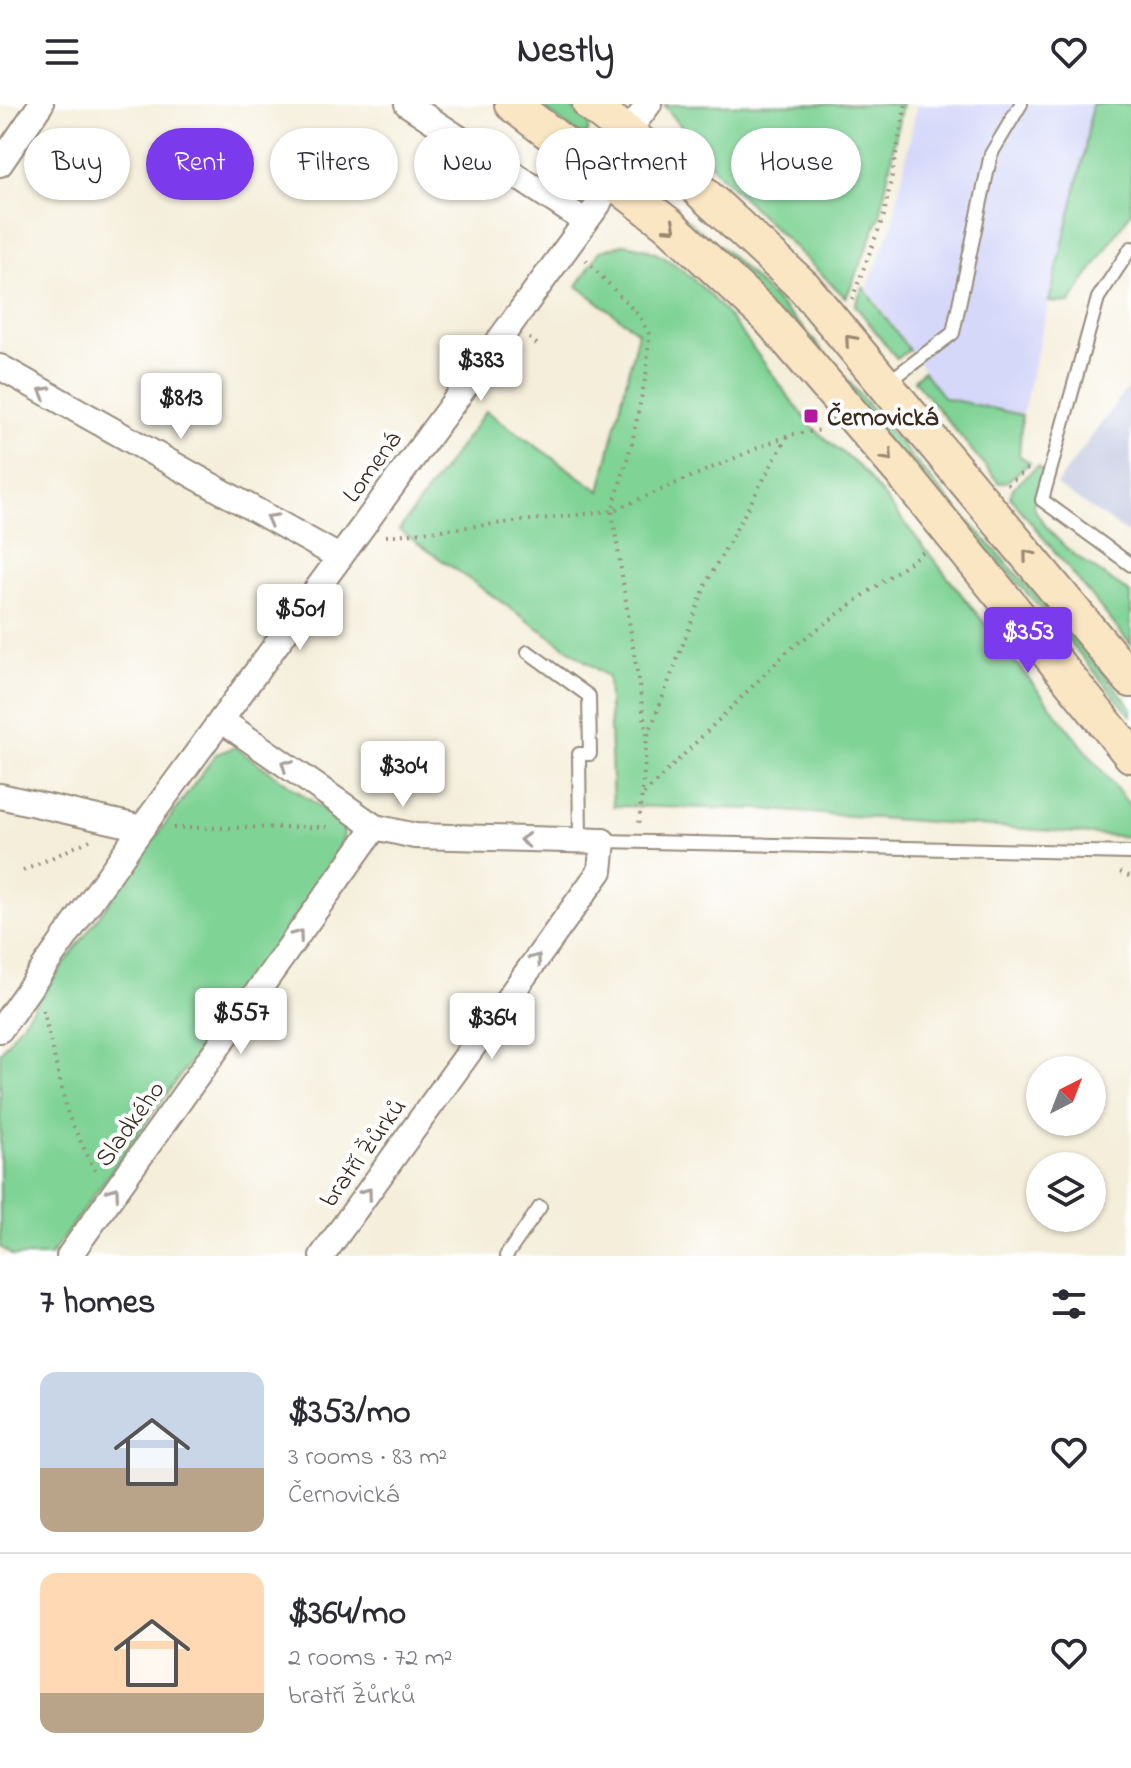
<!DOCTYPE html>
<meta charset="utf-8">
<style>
body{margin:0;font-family:"Indie Flower",sans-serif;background:#f2f2f3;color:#2b2b33;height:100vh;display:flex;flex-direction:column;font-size:30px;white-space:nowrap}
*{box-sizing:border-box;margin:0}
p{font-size:26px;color:#7c7c81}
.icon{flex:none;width:44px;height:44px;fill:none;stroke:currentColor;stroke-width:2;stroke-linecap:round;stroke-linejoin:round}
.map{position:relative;height:1152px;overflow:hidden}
.panel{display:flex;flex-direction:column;background:#fff;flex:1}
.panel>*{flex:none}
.banner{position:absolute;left:24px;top:24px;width:1084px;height:72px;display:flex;gap:16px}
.needle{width:52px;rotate:42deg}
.buttons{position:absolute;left:1026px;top:952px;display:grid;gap:16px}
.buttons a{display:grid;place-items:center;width:80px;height:80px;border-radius:50%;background:#fff;box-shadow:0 2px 6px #0004;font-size:40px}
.price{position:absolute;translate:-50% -68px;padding:0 18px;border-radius:8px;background:#fff;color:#222;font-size:26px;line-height:52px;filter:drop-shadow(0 2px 4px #0008)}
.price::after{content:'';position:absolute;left:50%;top:48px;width:24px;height:18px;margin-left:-12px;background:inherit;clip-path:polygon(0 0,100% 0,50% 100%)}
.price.selected{background:#7c3aed;color:#fff}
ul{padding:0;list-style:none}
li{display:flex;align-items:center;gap:24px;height:200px;padding:0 40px}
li+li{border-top:2px solid #e1e1e2}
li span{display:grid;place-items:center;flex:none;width:224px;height:160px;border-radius:16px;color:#555}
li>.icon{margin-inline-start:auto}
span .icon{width:96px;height:96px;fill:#fffc;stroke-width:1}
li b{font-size:34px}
h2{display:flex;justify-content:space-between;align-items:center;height:96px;padding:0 40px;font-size:34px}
.pill{padding:0 28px;border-radius:36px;background:#fff;box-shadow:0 2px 6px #0004;font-size:28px;line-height:72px}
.pill.selected{background:#7c3aed;color:#fff}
header{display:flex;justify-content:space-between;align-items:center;height:104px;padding:0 40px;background:#fff;font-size:36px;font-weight:700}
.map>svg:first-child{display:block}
.built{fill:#d5d8f9}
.industrial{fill:#bdc3de}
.green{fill:#7fd395;stroke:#5d7e5a;stroke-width:2}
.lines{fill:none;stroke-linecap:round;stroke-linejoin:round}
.service-casing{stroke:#988c7c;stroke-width:16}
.minor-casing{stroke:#988c7c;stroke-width:28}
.secondary-casing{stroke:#988c7c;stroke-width:38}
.path{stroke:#988c7c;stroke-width:4;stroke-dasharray:2 6;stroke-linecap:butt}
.service{stroke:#fff;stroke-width:12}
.minor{stroke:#fff;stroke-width:24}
.secondary{stroke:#fbe6c4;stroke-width:34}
.oneway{stroke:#9b8871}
.oneway2{stroke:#a79f9a}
.poi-dot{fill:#b5179e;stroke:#fff;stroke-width:3}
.labels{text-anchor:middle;stroke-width:8;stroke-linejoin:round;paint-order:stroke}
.poi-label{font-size:26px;font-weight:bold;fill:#3b2a1e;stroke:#fff;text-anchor:start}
.street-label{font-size:26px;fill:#3b2a1e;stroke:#fff}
</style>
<header><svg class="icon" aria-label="menu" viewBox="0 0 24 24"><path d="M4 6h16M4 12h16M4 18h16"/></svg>Nestly<svg class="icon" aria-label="heart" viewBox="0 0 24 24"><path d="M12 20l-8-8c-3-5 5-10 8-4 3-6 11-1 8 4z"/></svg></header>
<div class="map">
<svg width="1131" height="1152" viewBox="0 0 1131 1152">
<rect width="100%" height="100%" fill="#fff"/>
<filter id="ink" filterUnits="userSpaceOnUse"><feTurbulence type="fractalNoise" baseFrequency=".0125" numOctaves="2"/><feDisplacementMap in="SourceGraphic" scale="16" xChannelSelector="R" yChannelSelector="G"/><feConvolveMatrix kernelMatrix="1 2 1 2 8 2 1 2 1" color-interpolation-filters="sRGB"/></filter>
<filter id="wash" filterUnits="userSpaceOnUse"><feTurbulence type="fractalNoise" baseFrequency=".006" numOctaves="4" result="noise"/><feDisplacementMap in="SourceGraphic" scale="32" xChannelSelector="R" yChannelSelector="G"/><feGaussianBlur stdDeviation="1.8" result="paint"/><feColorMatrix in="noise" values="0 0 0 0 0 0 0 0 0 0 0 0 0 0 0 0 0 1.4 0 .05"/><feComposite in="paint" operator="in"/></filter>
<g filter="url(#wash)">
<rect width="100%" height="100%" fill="#f4eeda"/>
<polygon class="built" points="917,0 1092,0 1084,51 1022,311 944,294 867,185 892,122"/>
<polygon class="industrial" points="1131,279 1131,431 1056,381"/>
<g class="green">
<polygon points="550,0 566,0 589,17 588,29 579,31 546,6"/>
<polygon points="902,0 880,112 846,194 719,70 664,1"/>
<polygon points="1092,0 1131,0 1131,108 1070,199 1049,198 1084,51"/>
<polygon points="667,99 728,149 805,226 937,383 1066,524 1131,603 1131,612 1049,513"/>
<path d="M623,140C702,146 764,269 813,323C829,340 849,352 864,368L1131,703V733L758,705L613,702L608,573L399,426L486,307L600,387L638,228L577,182L600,147Z"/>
<polygon points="863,183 909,246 897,255 855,201"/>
<polygon points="923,267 944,294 1022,311 1019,351 1030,359 1006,378 999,379 914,276"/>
<path d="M1038,362L1043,368L1033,402C1053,443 1095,464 1131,490V541L1010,393L1013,384Z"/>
<path d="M235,643L340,717C351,735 334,744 333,760L50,1152H13L0,1143V949L216,650Z"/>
</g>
</g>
<g filter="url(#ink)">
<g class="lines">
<defs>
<g id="service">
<polyline points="1131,144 1098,194 1042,396 1131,461"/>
<polyline points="887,279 953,229 991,50 1021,0"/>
<polyline points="528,548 589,592 590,650 579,650 580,737"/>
<polyline points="603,737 1131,749"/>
<polyline points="506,1152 540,1103"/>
</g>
<g id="minor">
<polyline points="407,0 585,117"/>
<polyline points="0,60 41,0"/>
<polyline points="0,263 339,453"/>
<polyline points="221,616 375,723 415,732 603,737 600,767 322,1152"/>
<polyline points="0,692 142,724"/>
<polyline points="0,926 142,724 598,101 636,17 649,0"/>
<polyline points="69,1152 375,723"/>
</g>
<g id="secondary">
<polyline points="512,0 668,120 769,214 904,371 1131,651"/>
<polyline points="590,0 695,82 804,183 1131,576"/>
</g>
</defs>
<use href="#service" class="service-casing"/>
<use href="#minor" class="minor-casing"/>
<use href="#secondary" class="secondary-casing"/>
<g class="path">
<polyline points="586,156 640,213 649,230 647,266 632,339 612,407 647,633 639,720"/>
<polyline points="852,195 884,111 906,0"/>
<polyline points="529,234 538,241"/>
<polyline points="1007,381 1031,362"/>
<polyline points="386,432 612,407 788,331 822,326"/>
<polyline points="648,631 707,478 788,331"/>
<polyline points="644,690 790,545 926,446"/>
<polyline points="173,724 333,723"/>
<polyline points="23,767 90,736"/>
<polyline points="1120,768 1131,773"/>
<polyline points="43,906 68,1011 97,1071"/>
</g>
<use href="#service" class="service"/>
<use href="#minor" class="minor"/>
<use href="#secondary" class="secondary"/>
</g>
<defs><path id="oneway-chevron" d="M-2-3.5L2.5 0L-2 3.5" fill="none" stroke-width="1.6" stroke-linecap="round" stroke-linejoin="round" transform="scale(2)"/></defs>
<g class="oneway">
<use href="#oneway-chevron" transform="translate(671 123) rotate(41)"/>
<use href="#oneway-chevron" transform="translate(850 236) rotate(-131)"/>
<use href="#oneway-chevron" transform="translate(888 352) rotate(49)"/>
<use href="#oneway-chevron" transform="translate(1028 451) rotate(-129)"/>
</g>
<g class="oneway2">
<use href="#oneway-chevron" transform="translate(44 288) rotate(-151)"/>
<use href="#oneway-chevron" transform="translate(271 415) rotate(-151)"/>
<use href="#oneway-chevron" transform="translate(286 661) rotate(-145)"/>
<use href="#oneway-chevron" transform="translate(525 736) rotate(-178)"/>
<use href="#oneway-chevron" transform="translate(298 831) rotate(-54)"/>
<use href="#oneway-chevron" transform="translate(536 855) rotate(-54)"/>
<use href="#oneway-chevron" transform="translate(114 1088) rotate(-54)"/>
<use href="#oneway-chevron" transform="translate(367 1089) rotate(-54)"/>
</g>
</g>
<rect class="poi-dot" x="803" y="304" width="16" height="16" rx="4"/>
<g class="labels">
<g class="poi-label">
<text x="827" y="321">Černovická</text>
</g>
<g class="street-label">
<text transform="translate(371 362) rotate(-54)" y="9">Lomená</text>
<text transform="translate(129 1019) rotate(-54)" y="9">Sladkého</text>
<text transform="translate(362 1048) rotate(-54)" y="9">bratří Žůrků</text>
</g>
</g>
</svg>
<div class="buttons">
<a><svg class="needle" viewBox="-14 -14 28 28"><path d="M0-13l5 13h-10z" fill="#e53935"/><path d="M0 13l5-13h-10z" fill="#7c7c81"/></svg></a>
<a><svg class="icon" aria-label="layers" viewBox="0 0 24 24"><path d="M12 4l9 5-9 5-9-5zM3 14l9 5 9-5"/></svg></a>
</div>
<b class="price" style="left:481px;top:299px">$383</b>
<b class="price" style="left:181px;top:337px">$813</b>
<b class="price" style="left:300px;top:548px">$501</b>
<b class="price selected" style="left:1028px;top:571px">$353</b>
<b class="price" style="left:403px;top:705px">$304</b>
<b class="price" style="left:241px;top:952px">$557</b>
<b class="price" style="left:492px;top:957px">$364</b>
<div class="banner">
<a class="pill">Buy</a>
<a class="pill selected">Rent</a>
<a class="pill">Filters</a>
<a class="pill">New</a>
<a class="pill">Apartment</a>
<a class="pill">House</a>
</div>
</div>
<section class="panel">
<h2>7 homes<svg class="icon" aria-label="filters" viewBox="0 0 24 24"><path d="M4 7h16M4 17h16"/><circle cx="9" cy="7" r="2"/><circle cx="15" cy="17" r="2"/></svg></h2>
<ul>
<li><span style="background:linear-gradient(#c9d6e8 60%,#b9a48a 0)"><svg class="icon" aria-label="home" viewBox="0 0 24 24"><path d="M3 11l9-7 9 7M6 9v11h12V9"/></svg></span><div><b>$353/mo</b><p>3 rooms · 83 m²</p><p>Černovická</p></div><svg class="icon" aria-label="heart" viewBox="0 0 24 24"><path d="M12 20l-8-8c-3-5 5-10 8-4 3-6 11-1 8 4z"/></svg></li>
<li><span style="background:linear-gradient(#ffd9b3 75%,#b9a48a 0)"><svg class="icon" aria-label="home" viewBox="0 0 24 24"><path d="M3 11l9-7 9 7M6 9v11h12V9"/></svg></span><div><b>$364/mo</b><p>2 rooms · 72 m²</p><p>bratří Žůrků</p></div><svg class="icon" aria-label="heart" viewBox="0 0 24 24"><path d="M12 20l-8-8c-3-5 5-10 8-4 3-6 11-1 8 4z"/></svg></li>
</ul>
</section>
